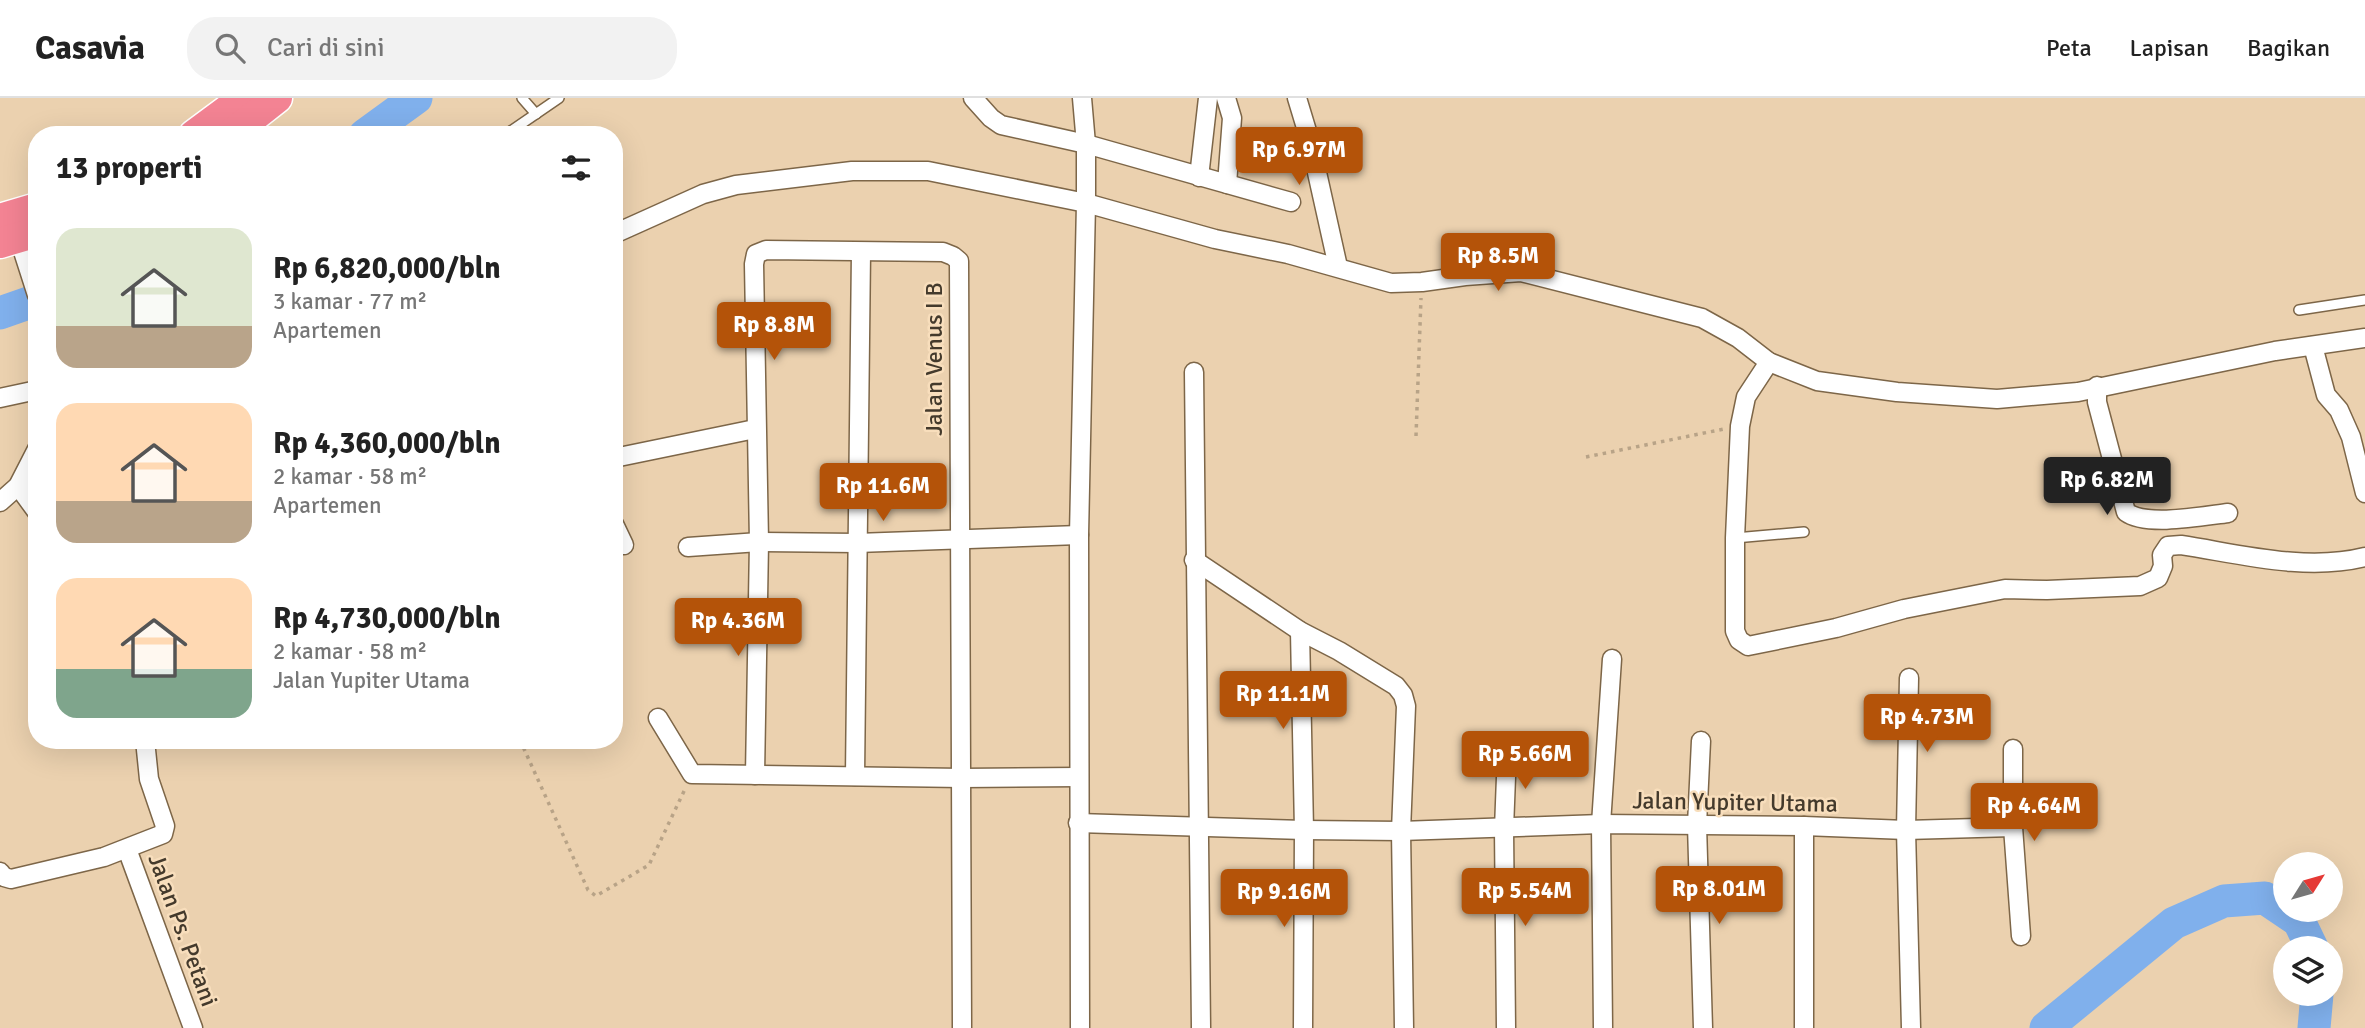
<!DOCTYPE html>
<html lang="id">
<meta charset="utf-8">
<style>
body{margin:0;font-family:Signika,sans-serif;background:#f2f2f2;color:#222;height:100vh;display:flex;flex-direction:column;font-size:26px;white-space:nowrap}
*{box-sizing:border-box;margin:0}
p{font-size:23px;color:#767676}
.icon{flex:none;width:38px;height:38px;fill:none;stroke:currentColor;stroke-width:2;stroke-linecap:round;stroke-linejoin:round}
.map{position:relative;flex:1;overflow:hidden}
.side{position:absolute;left:28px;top:28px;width:595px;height:623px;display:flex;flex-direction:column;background:#fff;border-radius:28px;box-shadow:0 7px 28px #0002}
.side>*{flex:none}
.needle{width:46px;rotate:53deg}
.buttons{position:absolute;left:2273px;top:754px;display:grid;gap:14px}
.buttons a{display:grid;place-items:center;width:70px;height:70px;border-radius:50%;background:#fff;box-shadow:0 7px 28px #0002;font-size:35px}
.price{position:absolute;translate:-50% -60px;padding:0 16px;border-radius:7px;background:#b45309;color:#fff;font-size:23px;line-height:46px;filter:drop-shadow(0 2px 4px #0008)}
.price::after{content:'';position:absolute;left:50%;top:42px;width:21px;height:16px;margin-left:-10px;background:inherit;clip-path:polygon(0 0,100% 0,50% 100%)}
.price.current{background:#222;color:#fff}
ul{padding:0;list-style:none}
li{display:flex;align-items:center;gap:21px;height:175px;padding:0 28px}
li span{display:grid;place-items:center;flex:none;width:196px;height:140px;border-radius:21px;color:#555}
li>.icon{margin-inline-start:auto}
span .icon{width:84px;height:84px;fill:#fffc;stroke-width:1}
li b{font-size:30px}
h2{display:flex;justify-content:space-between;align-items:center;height:84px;padding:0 28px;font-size:30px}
header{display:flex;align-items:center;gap:42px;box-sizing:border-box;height:98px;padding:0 35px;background:#fff;border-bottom:2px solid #e0e0e0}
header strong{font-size:33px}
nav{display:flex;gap:38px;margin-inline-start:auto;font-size:24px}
.search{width:490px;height:63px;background:#f2f2f2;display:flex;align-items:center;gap:18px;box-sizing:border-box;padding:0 24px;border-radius:28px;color:#767676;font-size:26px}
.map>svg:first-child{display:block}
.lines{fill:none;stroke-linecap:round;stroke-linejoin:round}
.river{stroke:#80b0ec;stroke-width:33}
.service-casing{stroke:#7d6648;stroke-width:12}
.minor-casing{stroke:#7d6648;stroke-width:21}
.trunk-casing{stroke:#fff;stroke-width:33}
.path{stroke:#b8a387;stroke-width:3.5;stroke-dasharray:3.5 5;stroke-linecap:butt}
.service{stroke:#fff;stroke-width:9}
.minor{stroke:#fff;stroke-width:18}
.trunk{stroke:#f38393;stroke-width:30}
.labels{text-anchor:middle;stroke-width:5;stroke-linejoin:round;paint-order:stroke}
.street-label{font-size:24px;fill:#443a2c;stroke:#f8debc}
</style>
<header>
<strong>Casavia</strong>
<div class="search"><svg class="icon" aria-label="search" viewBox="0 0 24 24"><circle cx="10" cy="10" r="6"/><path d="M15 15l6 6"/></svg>Cari di sini</div>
<nav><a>Peta</a><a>Lapisan</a><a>Bagikan</a></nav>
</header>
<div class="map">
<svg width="2365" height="930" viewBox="0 0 2365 930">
<rect width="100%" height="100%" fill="#ebd1af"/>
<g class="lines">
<g class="river">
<polyline points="365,37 416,0"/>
<polyline points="0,215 37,202"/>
<polyline points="2046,930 2174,825 2224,803 2265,800 2299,823 2312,850"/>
<polyline points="2314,930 2317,896"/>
</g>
<defs>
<g id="service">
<polyline points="522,0 536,16"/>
<polyline points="505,37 559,0"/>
<polyline points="2299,212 2365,202"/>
<polyline points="1735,440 1804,434"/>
</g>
<g id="minor">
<polyline points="973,0 991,20 1001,27 1086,46 1291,104"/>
<polyline points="1226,0 1232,20 1227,86"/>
<polyline points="1297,0 1310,43 1338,169"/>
<polyline points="1199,79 1208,0"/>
<polyline points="614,136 703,96 736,87 852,73 928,73 1086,105 1215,141 1288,156 1391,185 1422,184 1465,178 1521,174 1702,220 1738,240 1769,264 1817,283 1897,294 1997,301 2078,294 2275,253 2365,240"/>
<polyline points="19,141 37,197"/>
<polyline points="2313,248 2326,297 2339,312 2351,339 2365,395"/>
<path d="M1769,264L1746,299L1740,328L1735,440V533L1739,542L1748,548L1836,530L1904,511L2005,491L2047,492L2140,488L2158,480L2163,468L2162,457L2168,448L2181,447C2240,456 2306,474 2365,459"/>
<polyline points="1194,274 1201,930"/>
<path d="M2097,288V304L2126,414C2146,429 2203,418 2228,415"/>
<polyline points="0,300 37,292"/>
<polyline points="614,360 755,331"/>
<polyline points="18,388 37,414"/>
<polyline points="0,404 18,388 37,351"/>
<polyline points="614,426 624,447"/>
<polyline points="688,449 759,444 857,445 1079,437"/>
<polyline points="1194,462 1300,533 1339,553 1396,588 1403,597 1406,608 1401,733 1404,930"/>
<polyline points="1300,533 1304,732 1303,930"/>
<polyline points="1909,580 1906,732 1911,930"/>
<polyline points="658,620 692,676 962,680 1079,679"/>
<polyline points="1701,643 1697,727 1703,930"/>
<polyline points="2013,651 2013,729 2021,838"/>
<polyline points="755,677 759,444 754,166 756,156 766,152 943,154 953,158 959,163 962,930"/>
<polyline points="855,678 861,154"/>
<polyline points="1078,725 1304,732 1401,733 1601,726 1804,728 1906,732 2013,729"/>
<polyline points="1804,728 1804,930"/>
<polyline points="127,751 193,930"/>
<polyline points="0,774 4,779 11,781 104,759 163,736 165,728 149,681 145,642"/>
<polyline points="1080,930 1079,437 1086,105 1086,46 1082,0"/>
<polyline points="1506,930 1504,731 1507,653"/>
<polyline points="1603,930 1601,726 1612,561"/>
</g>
<g id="trunk">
<polyline points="194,37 244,0"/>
<polyline points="230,37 277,0"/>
<polyline points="0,121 37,110"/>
<polyline points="0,145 37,134"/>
</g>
</defs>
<use href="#service" class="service-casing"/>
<use href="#minor" class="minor-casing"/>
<use href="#trunk" class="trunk-casing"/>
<g class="path">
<polyline points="1416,338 1421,200"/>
<polyline points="1586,359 1724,331"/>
<polyline points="520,642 588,792 596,798 649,767 685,691"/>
</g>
<use href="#service" class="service"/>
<use href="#minor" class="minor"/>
<use href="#trunk" class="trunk"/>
</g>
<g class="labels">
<g class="street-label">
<text transform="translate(934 261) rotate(-90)" y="8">Jalan Venus I B</text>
<text transform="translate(1735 704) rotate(1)" y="8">Jalan Yupiter Utama</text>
<text transform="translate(183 832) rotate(70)" y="8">Jalan Ps. Petani</text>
</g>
</g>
</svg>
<div class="buttons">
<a><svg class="needle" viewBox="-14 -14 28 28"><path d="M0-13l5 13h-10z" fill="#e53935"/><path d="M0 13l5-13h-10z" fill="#767676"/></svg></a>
<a><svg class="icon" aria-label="layers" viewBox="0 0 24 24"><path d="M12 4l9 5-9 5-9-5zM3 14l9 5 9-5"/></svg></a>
</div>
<b class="price" style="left:1299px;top:89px">Rp 6.97M</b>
<b class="price" style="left:1498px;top:195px">Rp 8.5M</b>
<b class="price" style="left:774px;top:264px">Rp 8.8M</b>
<b class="price current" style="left:2107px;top:419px">Rp 6.82M</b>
<b class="price" style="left:883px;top:425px">Rp 11.6M</b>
<b class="price" style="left:738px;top:560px">Rp 4.36M</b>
<b class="price" style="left:1283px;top:633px">Rp 11.1M</b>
<b class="price" style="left:1927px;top:656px">Rp 4.73M</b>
<b class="price" style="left:1525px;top:693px">Rp 5.66M</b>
<b class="price" style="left:2034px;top:745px">Rp 4.64M</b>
<b class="price" style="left:1719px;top:828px">Rp 8.01M</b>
<b class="price" style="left:1525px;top:830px">Rp 5.54M</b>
<b class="price" style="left:1284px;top:831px">Rp 9.16M</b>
<section class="side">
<h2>13 properti<svg class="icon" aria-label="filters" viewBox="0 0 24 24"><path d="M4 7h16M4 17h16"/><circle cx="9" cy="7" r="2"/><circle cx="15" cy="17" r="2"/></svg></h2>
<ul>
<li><span style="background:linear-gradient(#dfe7d0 70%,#b9a48a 0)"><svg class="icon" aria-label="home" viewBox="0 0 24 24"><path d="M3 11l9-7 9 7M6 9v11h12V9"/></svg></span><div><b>Rp 6,820,000/bln</b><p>3 kamar · 77 m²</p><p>Apartemen</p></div></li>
<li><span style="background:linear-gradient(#ffd9b3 70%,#b9a48a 0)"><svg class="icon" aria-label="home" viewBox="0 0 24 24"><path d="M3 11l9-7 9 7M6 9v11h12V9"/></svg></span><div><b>Rp 4,360,000/bln</b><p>2 kamar · 58 m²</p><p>Apartemen</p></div></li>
<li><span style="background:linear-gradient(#ffd9b3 65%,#7fa58c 0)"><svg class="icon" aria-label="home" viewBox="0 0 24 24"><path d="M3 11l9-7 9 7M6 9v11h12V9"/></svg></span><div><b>Rp 4,730,000/bln</b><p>2 kamar · 58 m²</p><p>Jalan Yupiter Utama</p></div></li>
</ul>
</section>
</div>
